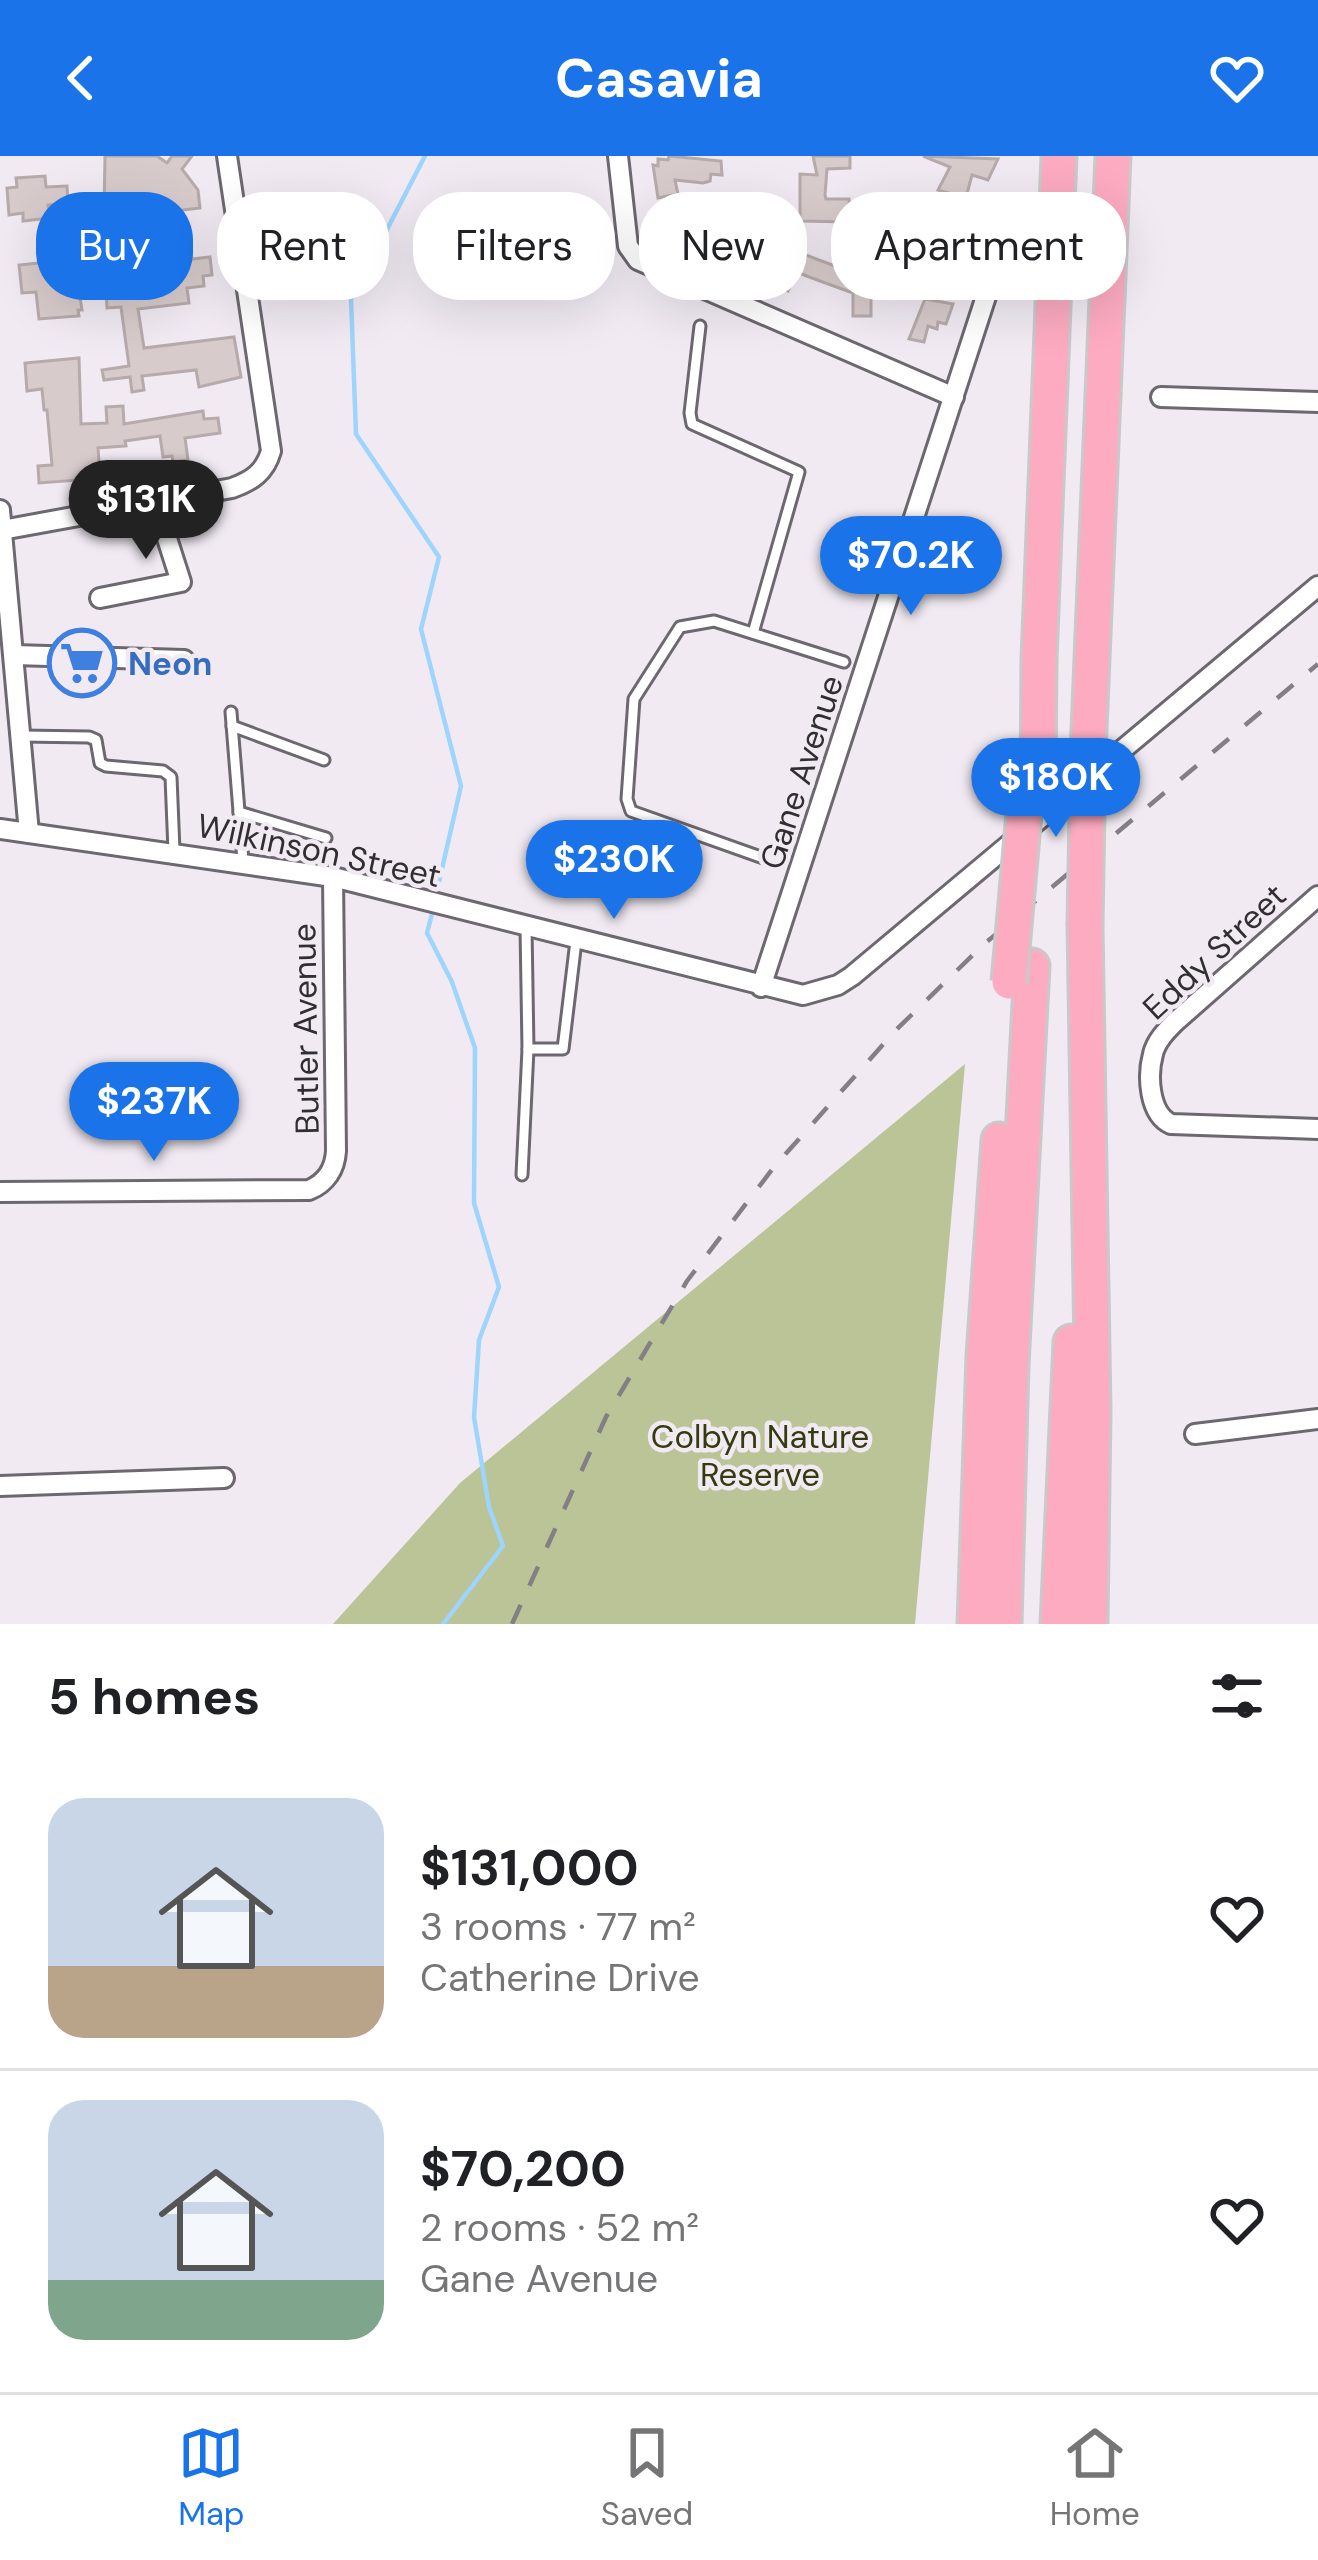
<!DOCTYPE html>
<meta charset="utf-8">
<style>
body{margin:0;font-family:"DM Sans",sans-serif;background:#f6f6f6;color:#202124;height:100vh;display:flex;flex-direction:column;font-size:45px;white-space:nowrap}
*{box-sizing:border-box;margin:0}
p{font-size:39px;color:#757577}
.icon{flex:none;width:66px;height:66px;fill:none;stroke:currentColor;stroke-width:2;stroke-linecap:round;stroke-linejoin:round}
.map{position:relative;height:1468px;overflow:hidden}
.drawer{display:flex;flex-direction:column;background:#fff;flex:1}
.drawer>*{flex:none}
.top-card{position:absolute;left:36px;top:36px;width:1248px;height:108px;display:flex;gap:24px}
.price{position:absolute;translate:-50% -102px;padding:0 27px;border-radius:42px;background:#1a73e8;color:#fff;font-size:39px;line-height:78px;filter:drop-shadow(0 3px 6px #0008)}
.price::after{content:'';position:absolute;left:50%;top:72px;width:36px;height:27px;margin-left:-18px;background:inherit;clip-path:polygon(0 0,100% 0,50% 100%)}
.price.current{background:#222;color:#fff}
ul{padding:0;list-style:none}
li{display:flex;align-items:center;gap:36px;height:300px;padding:0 48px}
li+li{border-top:3px solid #e0e0e0}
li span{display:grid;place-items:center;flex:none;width:336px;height:240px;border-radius:36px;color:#555}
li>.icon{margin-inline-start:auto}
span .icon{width:144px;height:144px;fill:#fffc;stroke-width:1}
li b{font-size:51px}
h2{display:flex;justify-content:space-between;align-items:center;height:144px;padding:0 48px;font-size:51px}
.tag{padding:0 42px;border-radius:48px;background:#fff;box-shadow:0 12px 48px #0002;font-size:42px;line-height:108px}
.tag.current{background:#1a73e8;color:#fff}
header{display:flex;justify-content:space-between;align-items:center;height:156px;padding:0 48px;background:#1a73e8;color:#fff;font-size:54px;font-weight:700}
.menu{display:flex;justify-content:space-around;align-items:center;height:168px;border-top:3px solid #e0e0e0;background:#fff;font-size:33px;color:#757577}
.menu a{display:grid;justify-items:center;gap:6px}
.menu .current{color:#1a73e8}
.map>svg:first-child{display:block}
.green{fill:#bac497}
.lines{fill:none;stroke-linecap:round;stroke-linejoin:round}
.stream{stroke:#9dd5fd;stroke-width:4.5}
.building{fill:#d8cbcb;stroke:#b7aaaa;stroke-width:3}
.lane-casing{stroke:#6d676f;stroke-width:15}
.street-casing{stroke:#6d676f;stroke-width:24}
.highway-casing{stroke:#c9c9c9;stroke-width:39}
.lane{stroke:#fff;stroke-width:9}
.street{stroke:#fff;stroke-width:18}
.highway{stroke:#fcabc1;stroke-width:33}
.rail{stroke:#847f85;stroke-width:4.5;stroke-dasharray:21 21;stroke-linecap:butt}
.highway-bridge-casing{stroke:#c9c9c9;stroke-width:39;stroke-linecap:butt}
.highway-bridge{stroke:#fcabc1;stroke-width:33}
.labels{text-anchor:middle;stroke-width:9;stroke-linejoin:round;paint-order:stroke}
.shop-label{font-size:33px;font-weight:bold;fill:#366cbe;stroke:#f1eaf3;text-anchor:start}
.street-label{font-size:33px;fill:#312e31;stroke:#f1eaf3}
.park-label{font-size:33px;fill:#343c0f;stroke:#f1eaf3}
</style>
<header><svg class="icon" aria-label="back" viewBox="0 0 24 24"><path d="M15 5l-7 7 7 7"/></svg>Casavia<svg class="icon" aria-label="heart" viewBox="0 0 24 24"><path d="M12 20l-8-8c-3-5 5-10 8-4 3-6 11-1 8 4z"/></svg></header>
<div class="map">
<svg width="1318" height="1468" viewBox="0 0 1318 1468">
<rect width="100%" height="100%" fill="#f1eaf3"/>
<polygon class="green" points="965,908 915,1468 333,1468 460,1327"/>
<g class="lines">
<g class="stream">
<polyline points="425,0 351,143 356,278 439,401 421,473 461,630 436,739"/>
<polyline points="434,750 427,777 452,826 475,892 474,1047 499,1131 479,1184 474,1261 489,1351 503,1390 443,1468"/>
</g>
</g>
<g class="building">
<polygon points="105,0 157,0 167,7 172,0 192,0 182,13 198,34 200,52 141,59 140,55 104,53"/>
<polygon points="669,0 721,5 722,19 711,18 710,25 703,27 675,24 678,38 658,42 653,9 658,10 658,3 668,4"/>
<polygon points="813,0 850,0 850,12 827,13 825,39 826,43 849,43 850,66 800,65 800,18 817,19"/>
<polygon points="923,0 998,3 988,24 972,19 953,90 948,88 942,109 909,100 922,57 941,62 952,38 938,34 950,11"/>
<polygon points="45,20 46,31 67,30 68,47 48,49 50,62 23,65 23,57 9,59 7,32 17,31 16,22"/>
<polygon points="784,76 802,83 798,96 856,118 856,110 902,113 901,133 871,132 871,160 853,160 853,137 820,125 796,116 788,135 765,126"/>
<polygon points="190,89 192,103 210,101 212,119 203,120 204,130 187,132 189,147 138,153 144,192 234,181 241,221 199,231 196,214 142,220 144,234 132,236 130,221 104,224 102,214 129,210 121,151 107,152 105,116 124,115 123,107 135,106 134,96"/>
<polygon points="59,105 60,112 75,110 82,154 78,154 79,160 39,163 36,136 22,137 19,109"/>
<polygon points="925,143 953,148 946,168 938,166 937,173 928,170 924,186 909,183"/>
<polygon points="79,202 81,268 107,267 106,251 123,250 124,268 203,255 204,263 218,262 220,277 185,282 188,304 173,306 172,300 163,301 160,280 125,285 126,290 98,292 101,334 79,336 78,324 39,327 38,310 52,309 47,254 44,254 42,233 27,235 25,207"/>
</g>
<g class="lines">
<defs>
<g id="lane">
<polyline points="700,170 690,257 692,268 799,316 753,477"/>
<polyline points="231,556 243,705"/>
<polyline points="232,570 324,604"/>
<polyline points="21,580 89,581 96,584 100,607 106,610 163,615 171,621 174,695"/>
<polyline points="239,656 326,682"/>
<polyline points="769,704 631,655 627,643 634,543 680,471 714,465 844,506"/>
<polyline points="528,893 563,893 576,785"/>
<polyline points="522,1019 528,893 526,771"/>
</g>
<g id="street">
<polyline points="618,0 628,90 638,104 954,241"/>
<polyline points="1161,241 1318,246"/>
<polyline points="0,354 29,677"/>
<path d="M2,374L232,332C252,325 265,316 271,295L227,0"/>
<polyline points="100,442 181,426 156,348"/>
<polyline points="14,499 184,504"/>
<polyline points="0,673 333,721 803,839 838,829 852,820 1318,430"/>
<path d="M1318,740L1175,866C1166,875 1156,885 1153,898C1147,920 1149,958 1171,968L1318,973"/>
<polyline points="761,831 1007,76"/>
<path d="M0,1036L309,1034C326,1027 335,1013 336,995L333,721"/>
<polyline points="1195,1278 1318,1263"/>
<polyline points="0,1330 224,1322"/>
</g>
<g id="highway">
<polyline points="1088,598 1113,0"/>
<polyline points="1038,627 1039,503 1059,0"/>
<polyline points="1085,769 1093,1255 1090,1468"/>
<polyline points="975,1468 984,1200 999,984"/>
<polyline points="1004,1468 1011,1209 1032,810"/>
<polyline points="1058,1468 1071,1186"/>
</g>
</defs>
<use href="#lane" class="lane-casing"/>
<use href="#street" class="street-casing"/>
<use href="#highway" class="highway-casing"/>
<use href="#lane" class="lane"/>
<use href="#street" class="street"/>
<use href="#highway" class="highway"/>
<polyline class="rail" points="512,1468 606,1261 687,1125 774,1011 896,874 983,789 1318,508"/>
<defs>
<g id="highway-bridge">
<polyline points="1085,769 1088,598"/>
<polyline points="1009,826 1026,635"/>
</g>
</defs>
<use href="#highway-bridge" class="highway-bridge-casing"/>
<use href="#highway-bridge" class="highway-bridge"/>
</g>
<defs>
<symbol id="supermarket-ring" viewBox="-11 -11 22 22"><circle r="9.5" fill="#f1eaf3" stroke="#3f7fe0" stroke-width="1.5"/><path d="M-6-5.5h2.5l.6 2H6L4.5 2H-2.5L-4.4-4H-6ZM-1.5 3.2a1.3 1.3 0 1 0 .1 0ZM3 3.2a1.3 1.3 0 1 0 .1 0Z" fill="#3f7fe0"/></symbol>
</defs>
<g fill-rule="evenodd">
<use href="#supermarket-ring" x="44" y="469" width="76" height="76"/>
</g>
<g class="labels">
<g class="shop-label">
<text x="128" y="519">Neon</text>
</g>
<g class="street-label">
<text transform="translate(801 616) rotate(-72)" y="12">Gane Avenue</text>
<text transform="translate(319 694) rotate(12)" y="12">Wilkinson Street</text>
<text transform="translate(1214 795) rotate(-43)" y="12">Eddy Street</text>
<text transform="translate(305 873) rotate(-91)" y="12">Butler Avenue</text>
</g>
<g class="park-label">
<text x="760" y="1292">Colbyn Nature<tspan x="760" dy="38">Reserve</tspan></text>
</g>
</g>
</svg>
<b class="price current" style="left:146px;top:406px">$131K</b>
<b class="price" style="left:911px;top:462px">$70.2K</b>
<b class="price" style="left:1056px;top:684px">$180K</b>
<b class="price" style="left:614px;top:766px">$230K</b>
<b class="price" style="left:154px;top:1008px">$237K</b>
<div class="top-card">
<a class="tag current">Buy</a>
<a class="tag">Rent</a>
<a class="tag">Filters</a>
<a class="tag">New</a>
<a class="tag">Apartment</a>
</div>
</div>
<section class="drawer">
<h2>5 homes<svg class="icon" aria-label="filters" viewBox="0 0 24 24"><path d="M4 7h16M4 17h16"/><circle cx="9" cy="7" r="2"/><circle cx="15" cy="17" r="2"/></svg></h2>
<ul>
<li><span style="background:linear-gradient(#c9d6e8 70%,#b9a48a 0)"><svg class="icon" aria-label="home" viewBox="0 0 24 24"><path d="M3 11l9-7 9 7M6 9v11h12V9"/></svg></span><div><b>$131,000</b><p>3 rooms · 77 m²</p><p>Catherine Drive</p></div><svg class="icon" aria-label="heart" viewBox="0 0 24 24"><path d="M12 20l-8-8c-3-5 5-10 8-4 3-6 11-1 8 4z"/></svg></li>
<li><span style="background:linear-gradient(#c9d6e8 75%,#7fa58c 0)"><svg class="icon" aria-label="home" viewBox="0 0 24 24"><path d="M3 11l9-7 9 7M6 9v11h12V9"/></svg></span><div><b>$70,200</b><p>2 rooms · 52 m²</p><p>Gane Avenue</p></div><svg class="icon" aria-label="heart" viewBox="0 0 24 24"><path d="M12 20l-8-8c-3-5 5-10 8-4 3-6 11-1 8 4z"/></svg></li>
</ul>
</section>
<nav class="menu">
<a class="current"><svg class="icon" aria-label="map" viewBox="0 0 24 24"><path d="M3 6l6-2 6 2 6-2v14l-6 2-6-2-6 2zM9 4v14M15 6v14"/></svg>Map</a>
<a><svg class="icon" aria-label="saved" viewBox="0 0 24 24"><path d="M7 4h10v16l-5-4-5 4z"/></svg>Saved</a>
<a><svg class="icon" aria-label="home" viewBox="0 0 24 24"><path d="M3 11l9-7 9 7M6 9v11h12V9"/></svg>Home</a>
</nav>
